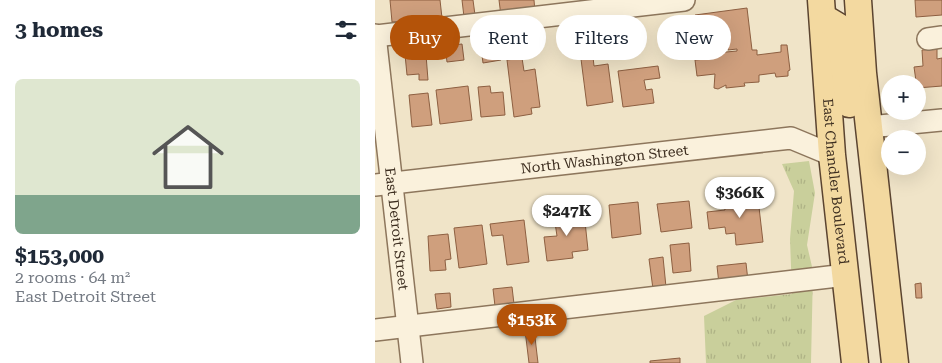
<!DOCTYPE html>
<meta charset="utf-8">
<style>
body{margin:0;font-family:"Roboto Serif",serif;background:#f6f6f7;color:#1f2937;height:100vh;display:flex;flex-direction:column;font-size:19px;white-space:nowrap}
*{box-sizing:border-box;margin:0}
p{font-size:16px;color:#747a83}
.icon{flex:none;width:28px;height:28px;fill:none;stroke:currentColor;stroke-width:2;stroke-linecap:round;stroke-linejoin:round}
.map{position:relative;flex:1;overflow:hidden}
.drawer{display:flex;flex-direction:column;background:#fff;width:375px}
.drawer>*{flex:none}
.guide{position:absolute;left:15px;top:15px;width:475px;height:45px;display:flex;gap:10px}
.controls{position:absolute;left:506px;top:75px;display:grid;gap:10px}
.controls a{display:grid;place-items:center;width:45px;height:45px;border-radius:50%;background:#fff;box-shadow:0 5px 20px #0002;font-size:25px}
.price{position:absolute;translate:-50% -42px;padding:0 11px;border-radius:18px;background:#fff;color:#222;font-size:16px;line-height:32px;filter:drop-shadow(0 1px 2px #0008)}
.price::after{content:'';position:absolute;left:50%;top:30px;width:15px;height:11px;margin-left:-8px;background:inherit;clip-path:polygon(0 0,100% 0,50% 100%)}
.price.on{background:#b45309;color:#fff}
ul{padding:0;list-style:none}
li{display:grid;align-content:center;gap:10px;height:265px;padding:0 15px}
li+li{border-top:1px solid #e0e1e3}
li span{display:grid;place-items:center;height:155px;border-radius:8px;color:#555}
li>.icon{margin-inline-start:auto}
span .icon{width:90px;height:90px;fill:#fffc;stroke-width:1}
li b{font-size:21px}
h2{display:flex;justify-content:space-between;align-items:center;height:60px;padding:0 15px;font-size:21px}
.chip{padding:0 18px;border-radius:22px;background:#fff;box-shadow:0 5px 20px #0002;font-size:18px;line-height:45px}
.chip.on{background:#b45309;color:#fff}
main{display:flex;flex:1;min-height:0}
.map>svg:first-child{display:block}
.park{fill:url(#park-tufts)}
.building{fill:#cf9f7d;stroke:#8d5f41}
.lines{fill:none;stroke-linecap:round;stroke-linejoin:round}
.minor-casing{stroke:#8d765c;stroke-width:24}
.major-casing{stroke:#5b4430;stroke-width:29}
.minor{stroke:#faf1dc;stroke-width:21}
.major{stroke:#f3d9a0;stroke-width:26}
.labels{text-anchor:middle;stroke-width:4;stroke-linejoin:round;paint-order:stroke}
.street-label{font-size:14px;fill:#3d2e20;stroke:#f7eed8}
</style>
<main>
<section class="drawer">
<h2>3 homes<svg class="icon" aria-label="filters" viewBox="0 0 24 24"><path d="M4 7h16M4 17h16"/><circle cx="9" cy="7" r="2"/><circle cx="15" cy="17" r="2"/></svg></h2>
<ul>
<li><span style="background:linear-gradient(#dfe7d0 75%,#7fa58c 0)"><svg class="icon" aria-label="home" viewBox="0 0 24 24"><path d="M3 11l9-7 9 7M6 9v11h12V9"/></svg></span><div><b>$153,000</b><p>2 rooms · 64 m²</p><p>East Detroit Street</p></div></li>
</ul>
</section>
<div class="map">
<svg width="567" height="363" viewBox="0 0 567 363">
<defs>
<pattern id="park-tufts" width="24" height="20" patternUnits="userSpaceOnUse" patternTransform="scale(1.25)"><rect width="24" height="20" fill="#c9cf9b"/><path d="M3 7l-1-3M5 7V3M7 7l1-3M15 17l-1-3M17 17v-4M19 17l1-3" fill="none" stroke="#aeb285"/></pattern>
</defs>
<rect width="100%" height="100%" fill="#f0e4c8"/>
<polygon class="park" points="434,161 440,193 432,245 438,271 436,363 331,363 329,316 361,300 417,294 415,239 419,191 407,164"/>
<g class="building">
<polygon points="15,0 65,0 67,18 17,22"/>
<polygon points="87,0 98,0 100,15 89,17"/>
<polygon points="124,0 159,0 160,12 126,16"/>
<polygon points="540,0 567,0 567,15 541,17"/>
<polygon points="372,8 377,50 382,50 382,55 406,52 406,45 412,45 415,70 413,71 413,76 401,77 400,73 384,75 384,82 369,83 370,86 351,88 351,85 343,89 339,88 340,74 322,76 320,60 331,59 330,54 362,51 362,49 353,50 352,41 346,41 345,36 322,37 320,15"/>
<polygon points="157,34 160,54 133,57 131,38"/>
<polygon points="261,34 263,52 244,55 241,37"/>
<polygon points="124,38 126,60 108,63 106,48 113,48 112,39"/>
<polygon points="50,42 53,80 44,80 44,74 32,75 29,44"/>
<polygon points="87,44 89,60 72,62 70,46"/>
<polygon points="562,49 562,59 567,58 567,86 542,88 539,67 548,66 547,50"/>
<polygon points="218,57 219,66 233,64 238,102 212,106 206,59"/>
<polygon points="147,58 149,71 160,69 165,107 156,108 157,114 139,117 132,60"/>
<polygon points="283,66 285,78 269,80 271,90 277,89 279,103 248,107 243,71"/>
<polygon points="93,86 97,120 65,124 61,90"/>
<polygon points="115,86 116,93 128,92 130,115 106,117 103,87"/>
<polygon points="53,93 57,125 37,127 34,95"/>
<polygon points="382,190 388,242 361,245 360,233 351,234 350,227 334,229 332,212 350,210 349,200 366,198 366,192"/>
<polygon points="314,201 317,228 286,232 282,204"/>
<polygon points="263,202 266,234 237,238 234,205"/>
<polygon points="209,212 213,250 197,252 198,258 172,261 169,237 182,236 179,216"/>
<polygon points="149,220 154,262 132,265 128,235 117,236 115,224"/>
<polygon points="107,225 112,264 84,268 79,228"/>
<polygon points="73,234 76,259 70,260 71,270 55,271 53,236"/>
<polygon points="314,243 316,271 298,273 295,245"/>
<polygon points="288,257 291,287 278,289 274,259"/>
<polygon points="371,263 373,281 344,284 342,266"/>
<polygon points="546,283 547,298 541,298 540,284"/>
<polygon points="137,287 139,304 120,306 118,289"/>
<polygon points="75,293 76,307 62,309 60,294"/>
<polygon points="159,329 163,363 154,363 150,330"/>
<polygon points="305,358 305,363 275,363 275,361"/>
</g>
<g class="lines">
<defs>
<g id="minor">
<path id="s1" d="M0,35L37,363"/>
<polyline points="0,36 309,0"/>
<polyline points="553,39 567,37"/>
<polyline points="494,127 567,120"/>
<path id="s2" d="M0,185L416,138L457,155"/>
<polyline points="0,330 471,275"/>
</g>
<g id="major">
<path id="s3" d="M446,0L457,155L480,363"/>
<polyline points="483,0 488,73 520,363"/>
<polyline points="454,21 464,27 474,104"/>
</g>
</defs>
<use href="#minor" class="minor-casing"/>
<use href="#major" class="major-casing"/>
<use href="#minor" class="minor"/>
<use href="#major" class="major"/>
</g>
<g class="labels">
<g class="street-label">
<text dy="5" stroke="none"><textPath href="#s2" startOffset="231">North Washington Street</textPath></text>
<text dy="5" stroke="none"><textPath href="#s3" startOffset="182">East Chandler Boulevard</textPath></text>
<text dy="5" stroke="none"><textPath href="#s1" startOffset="195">East Detroit Street</textPath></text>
</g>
</g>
</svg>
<div class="controls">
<a>+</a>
<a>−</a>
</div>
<b class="price" style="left:365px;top:219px">$366K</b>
<b class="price" style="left:192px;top:237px">$247K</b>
<b class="price on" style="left:157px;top:346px">$153K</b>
<div class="guide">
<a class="chip on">Buy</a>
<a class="chip">Rent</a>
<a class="chip">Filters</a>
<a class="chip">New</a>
</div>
</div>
</main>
